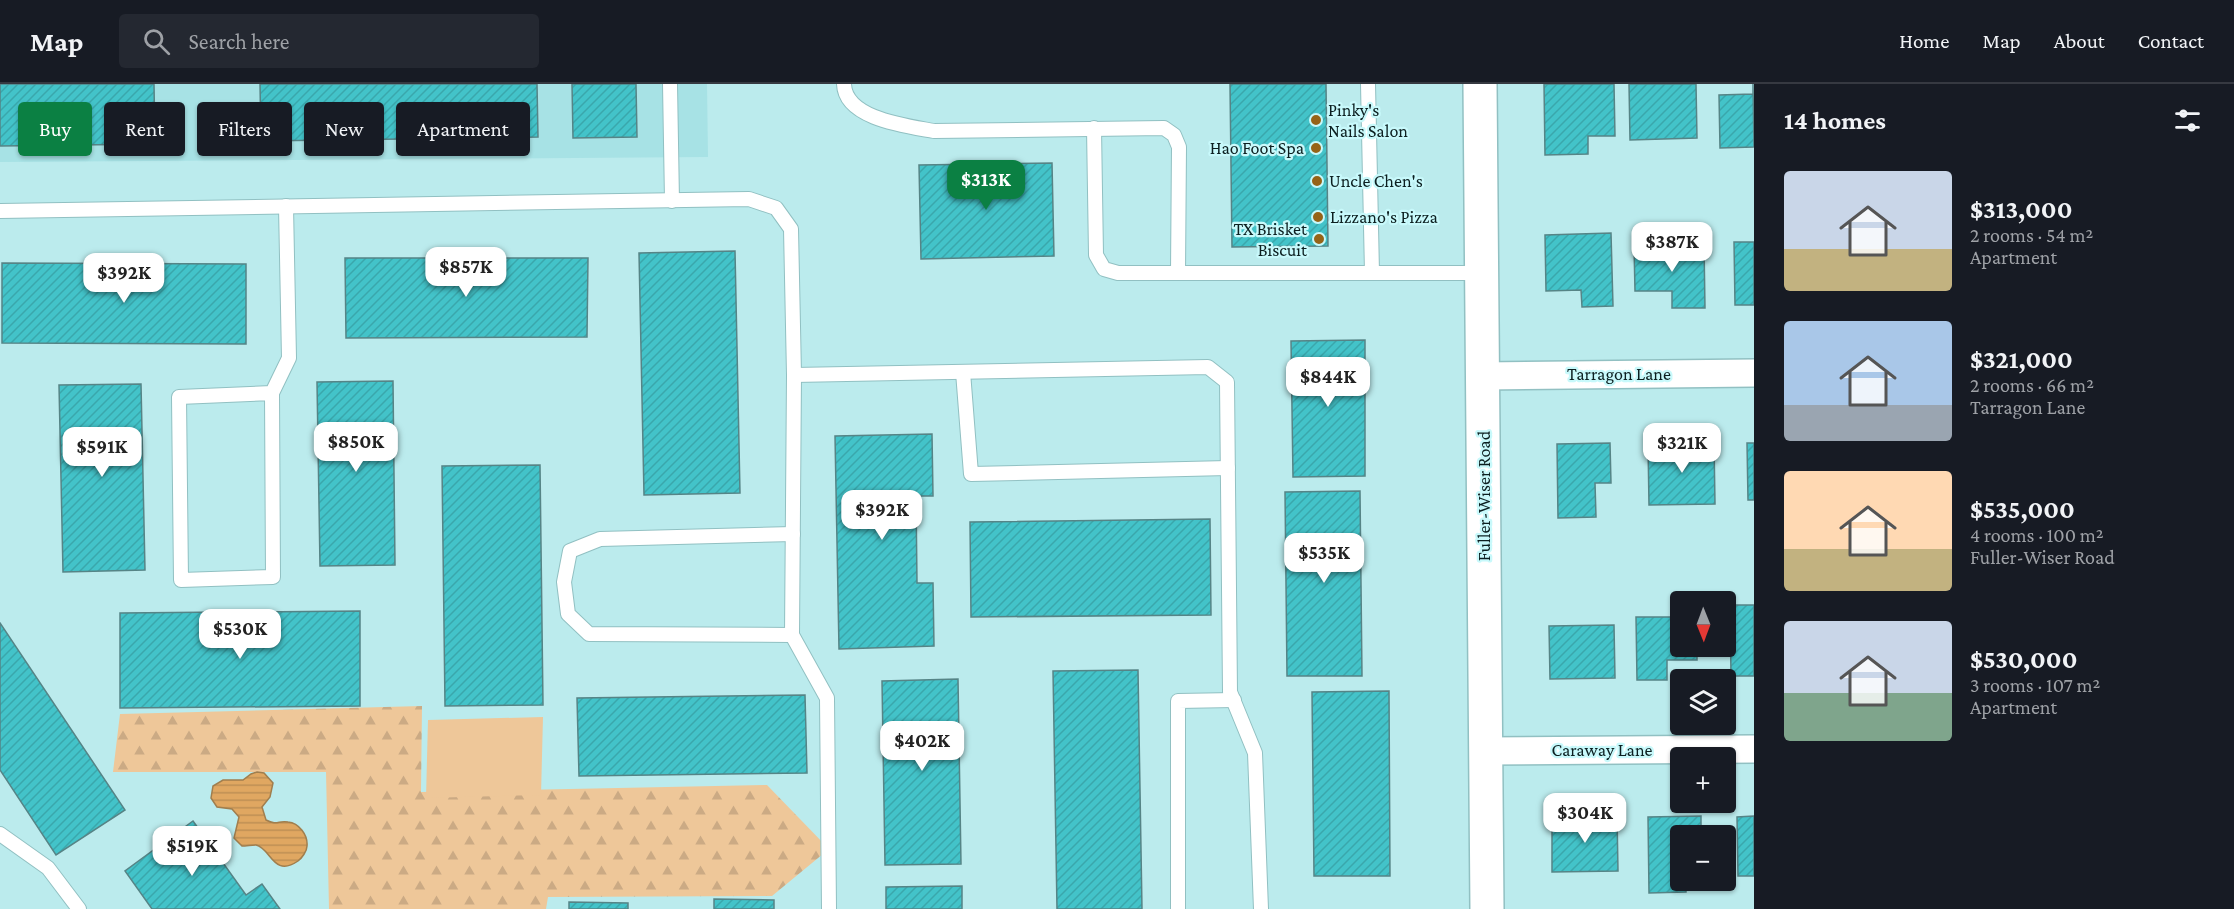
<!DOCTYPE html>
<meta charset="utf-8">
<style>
body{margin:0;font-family:"Crimson Pro",serif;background:#242831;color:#f1f3f6;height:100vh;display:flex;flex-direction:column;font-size:22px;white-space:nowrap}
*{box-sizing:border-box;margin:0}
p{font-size:20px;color:#9ea1a6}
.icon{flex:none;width:33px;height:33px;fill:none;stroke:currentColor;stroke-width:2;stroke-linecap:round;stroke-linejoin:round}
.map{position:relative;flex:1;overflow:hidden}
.side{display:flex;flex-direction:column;background:#171b24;width:480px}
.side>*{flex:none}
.guide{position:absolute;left:18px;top:18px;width:570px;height:54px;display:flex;gap:12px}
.needle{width:39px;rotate:179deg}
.fabs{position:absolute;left:1670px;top:507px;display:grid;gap:12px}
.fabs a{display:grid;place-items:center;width:66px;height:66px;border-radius:6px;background:#171b24;box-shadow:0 2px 4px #0004;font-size:30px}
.price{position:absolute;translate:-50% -51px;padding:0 14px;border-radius:12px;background:#fff;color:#222;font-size:20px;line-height:39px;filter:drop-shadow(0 2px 3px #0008)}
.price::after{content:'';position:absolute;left:50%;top:36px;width:18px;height:14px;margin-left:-9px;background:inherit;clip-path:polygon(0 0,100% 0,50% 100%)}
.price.on{background:#0b8043;color:#fff}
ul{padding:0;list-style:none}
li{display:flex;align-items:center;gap:18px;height:150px;padding:0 30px}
li span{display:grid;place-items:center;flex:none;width:168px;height:120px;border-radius:6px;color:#555}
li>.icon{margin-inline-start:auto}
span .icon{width:72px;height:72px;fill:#fffc;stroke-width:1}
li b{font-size:26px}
h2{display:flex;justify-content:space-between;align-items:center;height:72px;padding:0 30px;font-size:26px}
.pill{padding:0 21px;border-radius:6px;background:#171b24;box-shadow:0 2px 4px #0004;font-size:21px;line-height:54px}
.pill.on{background:#0b8043;color:#fff}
header{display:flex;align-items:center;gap:36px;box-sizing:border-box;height:84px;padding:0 30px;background:#171b24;border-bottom:2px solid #363941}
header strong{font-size:28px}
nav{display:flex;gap:33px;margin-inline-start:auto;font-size:21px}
.search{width:420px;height:54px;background:#242831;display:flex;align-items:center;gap:15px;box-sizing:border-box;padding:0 21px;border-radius:6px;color:#9ea1a6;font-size:22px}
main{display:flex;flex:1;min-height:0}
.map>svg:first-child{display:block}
.built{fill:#a7e2e5}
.forest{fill:url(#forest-firs)}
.green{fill:#eec799}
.water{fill:url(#water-rules);stroke:#a07e4e;stroke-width:1.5}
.building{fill:url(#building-hatch);stroke:#568486;stroke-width:1.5}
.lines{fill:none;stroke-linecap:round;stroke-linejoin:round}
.service-casing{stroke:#91c0c2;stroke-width:16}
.minor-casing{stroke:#91c0c2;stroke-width:30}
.tertiary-casing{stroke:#91c0c2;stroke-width:36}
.service{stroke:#fff;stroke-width:14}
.minor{stroke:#fff;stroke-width:27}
.tertiary{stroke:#fff;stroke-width:33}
.poi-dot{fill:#966317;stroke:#c8f9fb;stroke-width:2}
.labels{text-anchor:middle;stroke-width:4.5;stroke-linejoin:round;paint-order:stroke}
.poi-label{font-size:18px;fill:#0c1f20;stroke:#c8f9fb;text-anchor:start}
.street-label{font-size:18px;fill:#0c1f20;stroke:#c8f9fb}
</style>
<header>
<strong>Map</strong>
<div class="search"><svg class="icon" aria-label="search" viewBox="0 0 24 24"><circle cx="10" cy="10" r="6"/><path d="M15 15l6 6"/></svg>Search here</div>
<nav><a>Home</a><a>Map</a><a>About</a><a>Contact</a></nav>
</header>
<main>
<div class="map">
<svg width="1754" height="825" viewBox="0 0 1754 825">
<defs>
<pattern id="forest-firs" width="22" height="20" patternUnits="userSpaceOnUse" patternTransform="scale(1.5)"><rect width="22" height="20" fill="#eec799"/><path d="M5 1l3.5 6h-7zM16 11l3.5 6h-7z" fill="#cbaa84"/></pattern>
<pattern id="water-rules" width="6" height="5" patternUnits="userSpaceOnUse" patternTransform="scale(1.5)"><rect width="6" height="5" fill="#e0a761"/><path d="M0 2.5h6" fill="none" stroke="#bf8f54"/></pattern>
<pattern id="building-hatch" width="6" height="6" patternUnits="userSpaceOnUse" patternTransform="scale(1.5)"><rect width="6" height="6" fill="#43c3c9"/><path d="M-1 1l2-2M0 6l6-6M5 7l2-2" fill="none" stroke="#3aa7ac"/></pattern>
</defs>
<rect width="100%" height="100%" fill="#bbebed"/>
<polygon class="built" points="0,0 707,0 708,73 0,78"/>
<polygon class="forest" points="422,622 421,708 767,701 829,765 772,812 548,813 546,825 329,825 326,688 113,688 120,630"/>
<polygon class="green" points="543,633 541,711 426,714 428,636"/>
<path class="water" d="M257,688L264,689L273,699L270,713L262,723L266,736C278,742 278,736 288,738C299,739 308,751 307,762C307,767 302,774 298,777C273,794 271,764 256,761C252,761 246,762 242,762L234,754L239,733L232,725L217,723L211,714L213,702L223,696H243L251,690Z"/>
<g class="building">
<polygon points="0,0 154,0 155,60 0,62"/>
<polygon points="260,0 537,0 538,53 261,57"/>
<polygon points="572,0 636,0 637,53 573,54"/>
<polygon points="1230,0 1326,0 1328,162 1232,163"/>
<polygon points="1544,0 1614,0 1615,52 1588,52 1588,70 1545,71"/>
<polygon points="1629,0 1696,0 1697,54 1630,56"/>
<polygon points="1753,0 1754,63 1720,64 1719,11 1753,10"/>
<polygon points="1052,79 1054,172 921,175 919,81"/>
<polygon points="1611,149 1613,222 1582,223 1581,206 1546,207 1545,151"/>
<polygon points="1734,158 1754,158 1754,221 1735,221"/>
<polygon points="1704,160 1705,224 1672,224 1672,207 1635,207 1634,162"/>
<polygon points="735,167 740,409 644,411 639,169"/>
<polygon points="345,174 588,174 587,253 346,254"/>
<polygon points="2,179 246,180 246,260 2,259"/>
<polygon points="1365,256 1365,392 1293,393 1291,257"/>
<polygon points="393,297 395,481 320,482 317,298"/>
<polygon points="141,300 145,486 63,488 59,301"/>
<polygon points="932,350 933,412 916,412 917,499 933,499 934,562 839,565 835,352"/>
<polygon points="1714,358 1715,420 1649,421 1648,360"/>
<polygon points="1610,359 1611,399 1595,399 1596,433 1558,434 1557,360"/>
<polygon points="1747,359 1754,359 1754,416 1748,416"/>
<polygon points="540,381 543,621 445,622 442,382"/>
<polygon points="1360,407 1362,592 1287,592 1285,408"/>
<polygon points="1210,435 1211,531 971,533 970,438"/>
<polygon points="1730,521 1754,521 1754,592 1731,592"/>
<polygon points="360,527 360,622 120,624 120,529"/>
<polygon points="1636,533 1680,533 1680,562 1697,562 1697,576 1667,576 1667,596 1637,596"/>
<polygon points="0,539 125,726 56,771 0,686"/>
<polygon points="1614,541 1615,594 1550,595 1549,542"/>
<polygon points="1138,586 1142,825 1057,825 1053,587"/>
<polygon points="958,595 961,780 885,781 882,597"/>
<polygon points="1389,607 1390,792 1314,792 1312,608"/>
<polygon points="805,611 807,689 579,692 577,614"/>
<polygon points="1617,731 1618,787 1552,788 1552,732"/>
<polygon points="1701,732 1701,752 1680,752 1680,796 1686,796 1686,808 1649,809 1648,733"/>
<polygon points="1754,732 1754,792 1738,792 1737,733"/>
<polygon points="193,737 246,811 262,800 280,825 152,825 125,787"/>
<polygon points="962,802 962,825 886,825 886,803"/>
<polygon points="714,815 774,816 774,825 714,825"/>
<polygon points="569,818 628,819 628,825 569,825"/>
</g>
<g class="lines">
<defs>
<g id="service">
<polyline points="670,0 672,117"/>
<path d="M844,0C845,35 907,42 934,47L1164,44L1174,51L1179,63L1178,189"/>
<polyline points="1368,0 1372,189"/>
<polyline points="1094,44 1096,171 1104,185 1118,189 1482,189"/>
<polyline points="0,127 749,115 776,124 791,145 794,291 792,551 827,614 829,825"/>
<polyline points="963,288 971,390 1228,384"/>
<polyline points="794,291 1208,283 1227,298 1230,608 1255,669 1261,825"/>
<polyline points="272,309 179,313 181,496 273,493 272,309 289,274 286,122"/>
<polyline points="792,551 589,550 568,530 564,498 570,467 600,455 793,450"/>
<polyline points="0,750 48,784 79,825"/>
<polyline points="1178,825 1178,617 1234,616"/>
</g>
<g id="minor">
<polyline points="1483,292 1754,289"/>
<polyline points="1486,667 1754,665"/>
</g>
<polyline id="tertiary" points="1480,0 1487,825"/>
</defs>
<use href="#service" class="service-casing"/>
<use href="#minor" class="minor-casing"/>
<use href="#tertiary" class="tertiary-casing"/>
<use href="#service" class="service"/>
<use href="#minor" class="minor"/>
<use href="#tertiary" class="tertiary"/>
</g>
<g class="poi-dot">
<circle cx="1316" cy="36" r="6"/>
<circle cx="1316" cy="64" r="6"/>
<circle cx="1317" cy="97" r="6"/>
<circle cx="1318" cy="133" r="6"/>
<circle cx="1319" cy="155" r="6"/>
</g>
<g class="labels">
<g class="poi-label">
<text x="1328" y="32">Pinky's<tspan x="1328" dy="21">Nails Salon</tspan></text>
<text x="1304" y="70" text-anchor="end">Hao Foot Spa</text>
<text x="1329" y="103">Uncle Chen's</text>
<text x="1330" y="139">Lizzano's Pizza</text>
<text x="1307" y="151" text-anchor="end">TX Brisket<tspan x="1307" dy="21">Biscuit</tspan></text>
</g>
<g class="street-label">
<text x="1619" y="296">Tarragon Lane</text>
<text transform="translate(1484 412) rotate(-90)" y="6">Fuller-Wiser Road</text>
<text x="1602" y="672">Caraway Lane</text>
</g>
</g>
</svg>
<div class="fabs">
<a><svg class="needle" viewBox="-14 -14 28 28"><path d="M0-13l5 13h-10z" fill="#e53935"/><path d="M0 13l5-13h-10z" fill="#9ea1a6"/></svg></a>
<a><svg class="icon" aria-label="layers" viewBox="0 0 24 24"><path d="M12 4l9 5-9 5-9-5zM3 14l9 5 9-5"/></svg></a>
<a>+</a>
<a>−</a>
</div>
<b class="price on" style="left:986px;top:127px">$313K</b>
<b class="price" style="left:1672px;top:189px">$387K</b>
<b class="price" style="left:466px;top:214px">$857K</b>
<b class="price" style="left:124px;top:220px">$392K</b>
<b class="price" style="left:1328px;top:324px">$844K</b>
<b class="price" style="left:356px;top:389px">$850K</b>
<b class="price" style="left:1682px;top:390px">$321K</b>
<b class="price" style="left:102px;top:394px">$591K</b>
<b class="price" style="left:882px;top:457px">$392K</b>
<b class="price" style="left:1324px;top:500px">$535K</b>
<b class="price" style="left:240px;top:576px">$530K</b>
<b class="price" style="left:922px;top:688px">$402K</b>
<b class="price" style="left:1585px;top:760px">$304K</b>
<b class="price" style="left:192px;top:793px">$519K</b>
<div class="guide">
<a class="pill on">Buy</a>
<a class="pill">Rent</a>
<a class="pill">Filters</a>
<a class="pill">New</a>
<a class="pill">Apartment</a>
</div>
</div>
<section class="side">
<h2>14 homes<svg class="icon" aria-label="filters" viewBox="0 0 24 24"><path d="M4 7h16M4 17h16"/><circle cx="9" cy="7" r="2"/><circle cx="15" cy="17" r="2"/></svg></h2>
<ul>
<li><span style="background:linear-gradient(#c9d6e8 65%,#c2b280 0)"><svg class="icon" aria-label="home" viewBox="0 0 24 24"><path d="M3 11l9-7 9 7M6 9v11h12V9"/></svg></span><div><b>$313,000</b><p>2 rooms · 54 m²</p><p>Apartment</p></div></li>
<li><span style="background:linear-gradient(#a9c7e8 70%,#9aa5b1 0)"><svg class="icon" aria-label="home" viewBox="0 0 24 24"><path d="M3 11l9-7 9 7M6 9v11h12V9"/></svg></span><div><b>$321,000</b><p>2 rooms · 66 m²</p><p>Tarragon Lane</p></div></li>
<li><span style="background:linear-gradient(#ffd9b3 65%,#c2b280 0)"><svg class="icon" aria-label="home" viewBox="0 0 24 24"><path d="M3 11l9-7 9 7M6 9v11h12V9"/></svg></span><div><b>$535,000</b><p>4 rooms · 100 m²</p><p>Fuller-Wiser Road</p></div></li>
<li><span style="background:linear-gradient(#c9d6e8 60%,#7fa58c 0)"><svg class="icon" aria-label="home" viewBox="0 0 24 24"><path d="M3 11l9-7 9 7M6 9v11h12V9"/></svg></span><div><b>$530,000</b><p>3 rooms · 107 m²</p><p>Apartment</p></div></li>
</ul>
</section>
</main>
